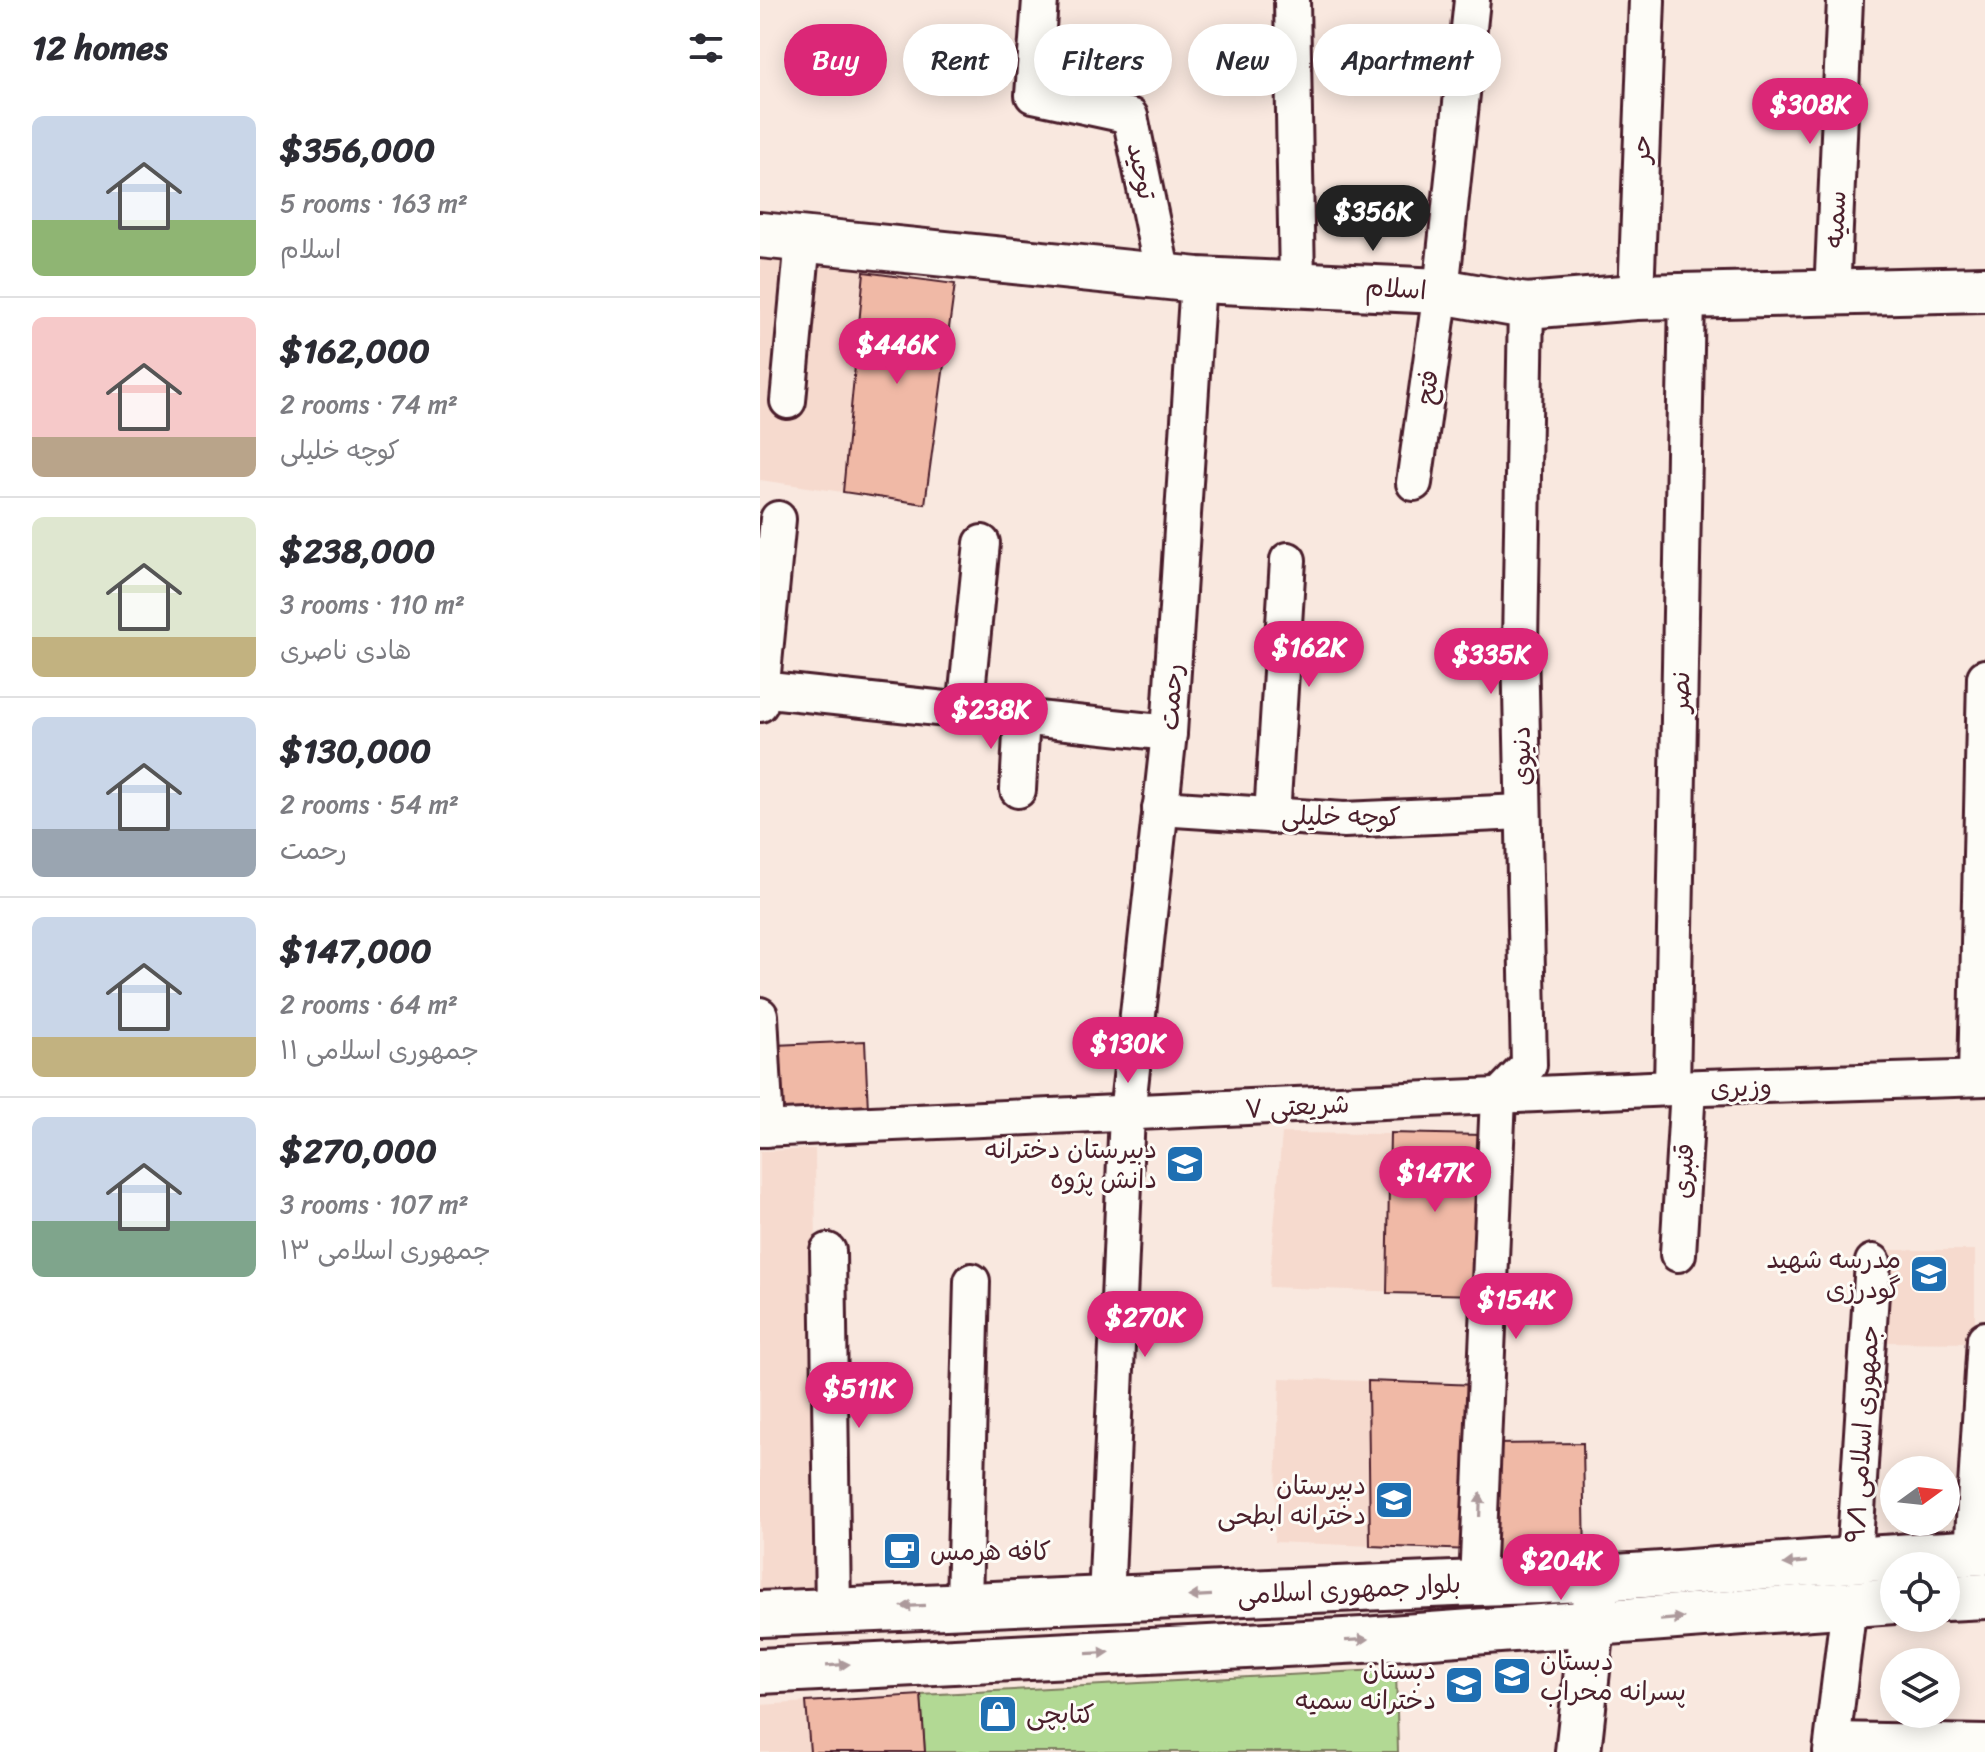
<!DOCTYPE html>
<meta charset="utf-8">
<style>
body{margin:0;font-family:Sriracha,"Playpen Sans Arabic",sans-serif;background:#f2f2f3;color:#2b2b33;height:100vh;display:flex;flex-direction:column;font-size:30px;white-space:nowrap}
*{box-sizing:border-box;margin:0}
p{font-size:26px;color:#7c7c81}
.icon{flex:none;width:44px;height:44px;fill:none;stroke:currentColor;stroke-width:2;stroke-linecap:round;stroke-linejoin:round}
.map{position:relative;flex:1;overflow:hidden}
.sheet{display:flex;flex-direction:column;background:#fff;width:760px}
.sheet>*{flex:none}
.hud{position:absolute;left:24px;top:24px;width:760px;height:72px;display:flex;gap:16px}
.needle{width:52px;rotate:75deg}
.tools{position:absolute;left:1120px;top:1456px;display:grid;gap:16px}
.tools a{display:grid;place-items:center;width:80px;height:80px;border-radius:50%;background:#fff;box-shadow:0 4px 20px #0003;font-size:40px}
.price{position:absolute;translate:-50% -68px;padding:0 18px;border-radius:28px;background:#db2777;color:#fff;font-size:26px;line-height:52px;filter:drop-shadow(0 2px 4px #0008)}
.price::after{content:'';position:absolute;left:50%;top:48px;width:24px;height:18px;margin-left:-12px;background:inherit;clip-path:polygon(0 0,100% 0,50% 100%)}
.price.current{background:#222;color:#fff}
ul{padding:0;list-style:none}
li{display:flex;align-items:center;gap:24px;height:200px;padding:0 32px}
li+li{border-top:2px solid #e1e1e2}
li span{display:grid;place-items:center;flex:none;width:224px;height:160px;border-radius:12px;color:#555}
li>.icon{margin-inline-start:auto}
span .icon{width:96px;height:96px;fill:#fffc;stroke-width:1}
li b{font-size:34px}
h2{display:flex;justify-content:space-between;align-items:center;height:96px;padding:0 32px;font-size:34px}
.tag{padding:0 28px;border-radius:36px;background:#fff;box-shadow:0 4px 20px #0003;font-size:28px;line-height:72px}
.tag.current{background:#db2777;color:#fff}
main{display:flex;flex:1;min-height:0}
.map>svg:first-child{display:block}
.built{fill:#f6dace}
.green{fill:#b2d994;stroke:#7e7c60;stroke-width:2}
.building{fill:#f0b9a6;stroke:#4a1f2b;stroke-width:2}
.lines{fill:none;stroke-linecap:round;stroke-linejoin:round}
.street-casing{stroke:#4a1f2b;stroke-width:40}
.secondary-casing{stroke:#4a1f2b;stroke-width:50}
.street{stroke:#fdfcf7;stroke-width:34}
.secondary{stroke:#fdfcf7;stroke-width:44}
.oneway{fill:#ac999b}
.labels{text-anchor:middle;stroke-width:6;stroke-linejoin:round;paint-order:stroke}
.street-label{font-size:26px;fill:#4a1f2b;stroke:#fdfcf7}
.poi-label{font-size:26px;fill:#4a1f2b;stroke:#fdfcf7;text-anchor:end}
</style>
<main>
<section class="sheet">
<h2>12 homes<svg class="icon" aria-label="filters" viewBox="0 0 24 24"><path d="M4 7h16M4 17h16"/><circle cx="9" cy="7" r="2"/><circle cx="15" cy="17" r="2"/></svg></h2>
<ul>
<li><span style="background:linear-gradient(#c9d6e8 65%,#8fb573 0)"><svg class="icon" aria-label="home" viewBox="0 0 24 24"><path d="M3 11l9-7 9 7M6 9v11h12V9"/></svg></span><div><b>$356,000</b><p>5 rooms · 163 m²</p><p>اسلام</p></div></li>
<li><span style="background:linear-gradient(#f6c9c9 75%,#b9a48a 0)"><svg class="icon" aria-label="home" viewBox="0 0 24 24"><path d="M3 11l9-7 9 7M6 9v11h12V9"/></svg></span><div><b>$162,000</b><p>2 rooms · 74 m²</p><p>کوچه خلیلی</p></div></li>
<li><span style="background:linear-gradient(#dfe7d0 75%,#c2b280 0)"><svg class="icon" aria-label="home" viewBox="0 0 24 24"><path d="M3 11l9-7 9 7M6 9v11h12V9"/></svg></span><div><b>$238,000</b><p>3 rooms · 110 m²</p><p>هادی ناصری</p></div></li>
<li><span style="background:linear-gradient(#c9d6e8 70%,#9aa5b1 0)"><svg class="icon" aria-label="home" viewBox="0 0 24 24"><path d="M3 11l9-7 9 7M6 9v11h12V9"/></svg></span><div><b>$130,000</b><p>2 rooms · 54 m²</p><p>رحمت</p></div></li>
<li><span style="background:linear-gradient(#c9d6e8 75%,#c2b280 0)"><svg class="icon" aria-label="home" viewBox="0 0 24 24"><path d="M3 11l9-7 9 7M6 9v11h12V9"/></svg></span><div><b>$147,000</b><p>2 rooms · 64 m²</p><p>جمهوری اسلامی ۱۱</p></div></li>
<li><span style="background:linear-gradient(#c9d6e8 65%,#7fa58c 0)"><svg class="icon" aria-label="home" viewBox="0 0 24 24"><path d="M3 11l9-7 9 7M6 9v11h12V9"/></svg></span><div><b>$270,000</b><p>3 rooms · 107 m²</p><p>جمهوری اسلامی ۱۳</p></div></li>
</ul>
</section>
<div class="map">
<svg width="1225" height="1752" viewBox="0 0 1225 1752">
<rect width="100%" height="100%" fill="#f9e8df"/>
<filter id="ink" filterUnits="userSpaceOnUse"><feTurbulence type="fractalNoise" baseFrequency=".0125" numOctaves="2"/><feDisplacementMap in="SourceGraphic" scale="16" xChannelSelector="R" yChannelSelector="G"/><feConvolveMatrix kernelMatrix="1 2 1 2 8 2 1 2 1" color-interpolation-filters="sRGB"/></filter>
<g filter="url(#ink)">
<g class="built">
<polygon points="0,255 195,284 165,504 0,480"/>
<polygon points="522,1133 723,1135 721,1295 509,1287"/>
<polygon points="55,1149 59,1600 0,1603 0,1151"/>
<polygon points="1122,1250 1215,1250 1215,1343 1122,1342"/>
<polygon points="520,1378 718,1385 712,1550 514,1542"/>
<polygon points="161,1695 165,1752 0,1752 0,1705"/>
</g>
<polygon class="green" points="636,1669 638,1752 165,1752 161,1695"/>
<g class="building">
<polygon points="104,272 195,284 165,504 83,492"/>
<polygon points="105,1041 108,1110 18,1113 15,1045"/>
<polygon points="630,1133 723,1135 721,1295 627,1293"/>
<polygon points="608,1381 718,1385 712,1550 610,1546"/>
<polygon points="823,1443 825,1561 732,1563 730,1444"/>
<polygon points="161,1695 165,1752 50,1752 46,1702"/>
</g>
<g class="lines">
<defs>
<g id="street">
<polyline points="280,0 273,95 370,116 403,276"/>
<polyline points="532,0 537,282"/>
<polyline points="1072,295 1085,0"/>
<polyline points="876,297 887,0"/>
<polyline points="28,401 43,240"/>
<polyline points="654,483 681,291 712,0"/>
<polyline points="0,689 409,733"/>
<polyline points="0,704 18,519"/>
<polyline points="205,711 222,543"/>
<polyline points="258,790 262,715"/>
<polyline points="400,808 584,820 762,812"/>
<polyline points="512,816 528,560"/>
<polyline points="0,1015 6,1129"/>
<polyline points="1216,1078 1225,677"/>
<polyline points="912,1088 927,296"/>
<polyline points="738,1097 769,1065 760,644 766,306"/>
<polyline points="0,1129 912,1088 1225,1078"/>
<polyline points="68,1251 73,1610"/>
<polyline points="918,1254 928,1089"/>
<polyline points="1212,1553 1225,1339"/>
<polyline points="1094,1558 1113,1262"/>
<polyline points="717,1583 738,1097"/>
<polyline points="346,1601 367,1114 409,733 438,280"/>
<polyline points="204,1603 212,1281"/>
<polyline points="1073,1740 1225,1743"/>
<polyline points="1071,1752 1089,1604"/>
</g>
<g id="secondary">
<polyline points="0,235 438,280 681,291 766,306 876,297 1225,289"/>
<polyline points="1186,1598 1225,1596"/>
<path d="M0,1614L717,1583C887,1579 1055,1560 1225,1552"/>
<polyline points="0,1671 603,1640 1134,1601"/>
<polyline points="818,1752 835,1599"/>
</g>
</defs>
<use href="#street" class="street-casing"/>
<use href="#secondary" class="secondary-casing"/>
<use href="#street" class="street"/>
<use href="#secondary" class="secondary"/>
</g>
<defs><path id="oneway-solid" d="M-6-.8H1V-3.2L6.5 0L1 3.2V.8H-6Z" transform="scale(2)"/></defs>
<g class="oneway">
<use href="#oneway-solid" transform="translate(720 1505) rotate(-88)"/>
<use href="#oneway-solid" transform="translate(1035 1563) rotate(175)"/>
<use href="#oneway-solid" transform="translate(440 1596) rotate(177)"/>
<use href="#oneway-solid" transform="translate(153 1606) rotate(177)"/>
<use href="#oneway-solid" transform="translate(912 1619) rotate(-5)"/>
<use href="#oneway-solid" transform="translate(597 1640) rotate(-3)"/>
<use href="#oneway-solid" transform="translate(338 1653) rotate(-3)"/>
<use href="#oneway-solid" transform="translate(78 1665) rotate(-4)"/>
</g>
</g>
<defs>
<symbol id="school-square" viewBox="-11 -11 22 22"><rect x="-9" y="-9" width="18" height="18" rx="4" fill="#1f6fb2" stroke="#fdfcf7"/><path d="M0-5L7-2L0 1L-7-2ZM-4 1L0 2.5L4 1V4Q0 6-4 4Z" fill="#fff"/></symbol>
<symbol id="cafe-square" viewBox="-11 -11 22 22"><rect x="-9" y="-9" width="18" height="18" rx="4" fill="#1f6fb2" stroke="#fdfcf7"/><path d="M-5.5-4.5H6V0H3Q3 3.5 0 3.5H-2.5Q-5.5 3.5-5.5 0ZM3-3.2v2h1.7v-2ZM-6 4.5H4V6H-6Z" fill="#fff"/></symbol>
<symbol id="shop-square" viewBox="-11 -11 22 22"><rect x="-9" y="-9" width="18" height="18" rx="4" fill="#1f6fb2" stroke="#fdfcf7"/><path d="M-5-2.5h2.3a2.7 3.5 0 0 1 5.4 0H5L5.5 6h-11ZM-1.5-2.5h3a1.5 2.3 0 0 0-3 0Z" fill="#fff"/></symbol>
</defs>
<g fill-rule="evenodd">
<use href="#school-square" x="403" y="1142" width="44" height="44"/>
<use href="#school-square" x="1147" y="1252" width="44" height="44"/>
<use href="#school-square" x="612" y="1478" width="44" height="44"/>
<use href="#cafe-square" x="120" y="1529" width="44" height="44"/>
<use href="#school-square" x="730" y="1654" width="44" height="44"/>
<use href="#school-square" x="682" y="1663" width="44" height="44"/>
<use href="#shop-square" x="216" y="1692" width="44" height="44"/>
</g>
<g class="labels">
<g class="street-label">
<text transform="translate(881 149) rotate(-88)" y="9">حر</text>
<text transform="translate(382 171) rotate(78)" y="9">توحید</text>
<text transform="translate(1075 219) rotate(-87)" y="9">سمیه</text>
<text transform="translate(636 288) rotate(4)" y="9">اسلام</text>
<text transform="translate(667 387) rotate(-82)" y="9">فتح</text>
<text transform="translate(920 692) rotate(-89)" y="9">نصر</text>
<text transform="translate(411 697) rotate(-86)" y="9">رحمت</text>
<text transform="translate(761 756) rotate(-91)" y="9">دنیوی</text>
<text transform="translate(581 816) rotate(1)" y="9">کوچه خلیلی</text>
<text transform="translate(981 1087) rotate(-2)" y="9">وزیری</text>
<text transform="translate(537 1106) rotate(-3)" y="9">شریعتی ۷</text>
<text transform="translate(923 1171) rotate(-87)" y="9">قنبری</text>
<text transform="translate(1102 1434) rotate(-86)" y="9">جمهوری اسلامی ۹/۱</text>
<text transform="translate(589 1589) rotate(-3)" y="9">بلوار جمهوری اسلامی</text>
</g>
<g class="poi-label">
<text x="397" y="1158">دبیرستان دخترانه<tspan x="397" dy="30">دانش پژوه</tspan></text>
<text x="1141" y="1268">مدرسه شهید<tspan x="1141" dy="30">گودرزی</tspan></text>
<text x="606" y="1494">دبیرستان<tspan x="606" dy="30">دخترانه ابطحی</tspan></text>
<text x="170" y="1560" text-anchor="start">کافه هرمس</text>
<text x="780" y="1670" text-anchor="start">دبستان<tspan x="780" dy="30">پسرانه محراب</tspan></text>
<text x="676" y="1679">دبستان<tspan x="676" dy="30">دخترانه سمیه</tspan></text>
<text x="266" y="1723" text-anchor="start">کتابچی</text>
</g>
</g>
</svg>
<div class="tools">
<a><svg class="needle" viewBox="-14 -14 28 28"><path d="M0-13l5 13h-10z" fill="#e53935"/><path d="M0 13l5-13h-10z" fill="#7c7c81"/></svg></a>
<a><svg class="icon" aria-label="locate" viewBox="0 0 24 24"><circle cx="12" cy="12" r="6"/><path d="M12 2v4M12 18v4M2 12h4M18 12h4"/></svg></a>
<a><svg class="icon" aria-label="layers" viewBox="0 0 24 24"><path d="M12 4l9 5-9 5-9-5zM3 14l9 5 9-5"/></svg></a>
</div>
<b class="price" style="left:1050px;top:146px">$308K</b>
<b class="price current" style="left:613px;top:253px">$356K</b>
<b class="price" style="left:137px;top:386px">$446K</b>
<b class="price" style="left:549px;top:689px">$162K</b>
<b class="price" style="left:731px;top:696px">$335K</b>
<b class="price" style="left:231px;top:751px">$238K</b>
<b class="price" style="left:368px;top:1085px">$130K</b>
<b class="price" style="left:675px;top:1214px">$147K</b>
<b class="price" style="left:756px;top:1341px">$154K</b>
<b class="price" style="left:385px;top:1359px">$270K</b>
<b class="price" style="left:99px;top:1430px">$511K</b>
<b class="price" style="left:801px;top:1602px">$204K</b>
<div class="hud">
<a class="tag current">Buy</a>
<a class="tag">Rent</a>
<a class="tag">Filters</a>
<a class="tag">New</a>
<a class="tag">Apartment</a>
</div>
</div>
</main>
